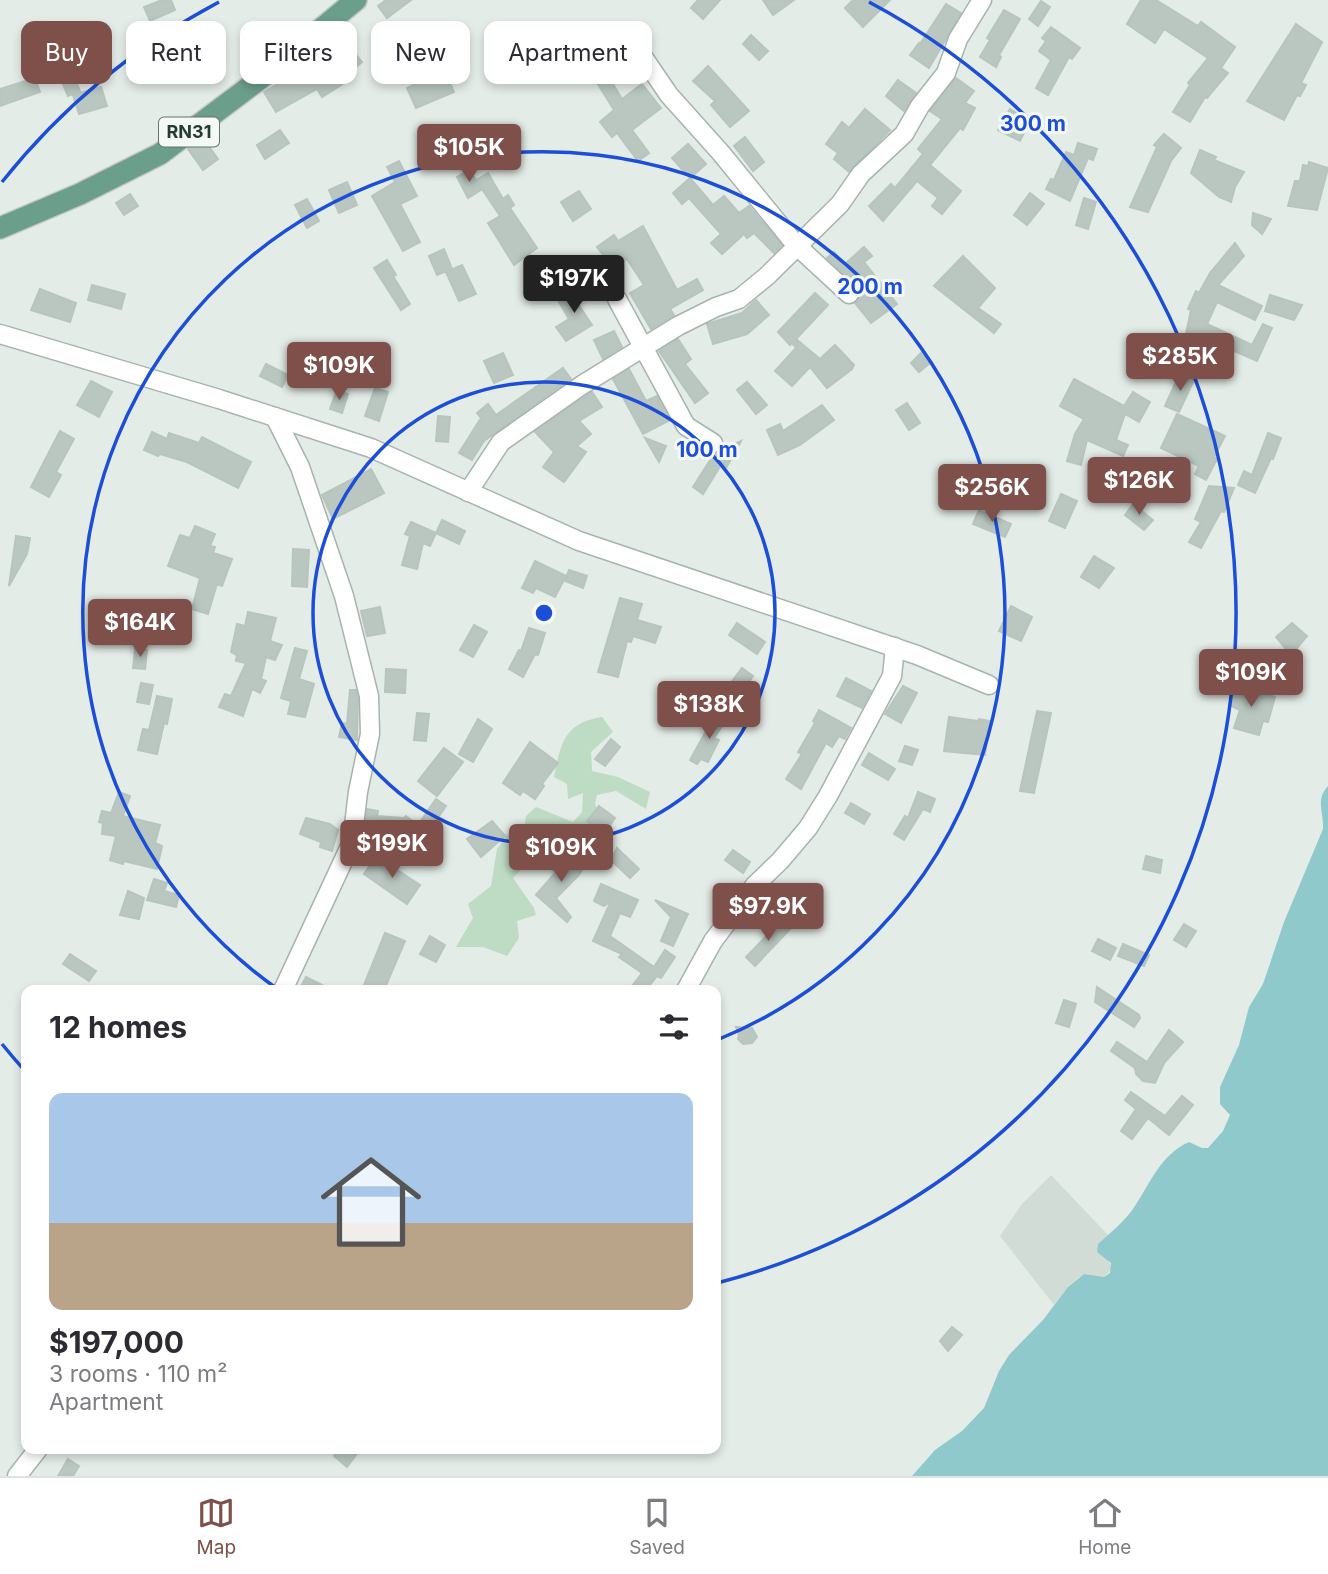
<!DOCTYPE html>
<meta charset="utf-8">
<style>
body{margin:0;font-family:Inter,sans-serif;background:#f7f7f7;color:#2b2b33;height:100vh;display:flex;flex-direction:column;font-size:26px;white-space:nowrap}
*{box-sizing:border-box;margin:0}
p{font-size:23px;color:#7c7c81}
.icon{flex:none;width:38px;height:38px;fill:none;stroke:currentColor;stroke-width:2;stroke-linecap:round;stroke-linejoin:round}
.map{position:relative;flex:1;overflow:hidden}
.panel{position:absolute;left:21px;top:985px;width:700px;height:469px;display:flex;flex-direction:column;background:#fff;border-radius:14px;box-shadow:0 4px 10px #0003}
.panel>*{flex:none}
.banner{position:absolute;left:21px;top:21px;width:700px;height:63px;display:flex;gap:14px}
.price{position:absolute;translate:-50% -60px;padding:0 16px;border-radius:7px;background:#7f4f4a;color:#fff;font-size:23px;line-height:46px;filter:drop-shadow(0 2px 4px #0008)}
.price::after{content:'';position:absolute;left:50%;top:42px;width:21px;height:16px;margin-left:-10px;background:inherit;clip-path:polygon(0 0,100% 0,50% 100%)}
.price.selected{background:#222;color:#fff}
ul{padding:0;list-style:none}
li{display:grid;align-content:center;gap:14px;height:371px;padding:0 28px}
li span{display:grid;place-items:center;height:217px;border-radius:14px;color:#555}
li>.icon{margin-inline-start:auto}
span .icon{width:126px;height:126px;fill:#fffc;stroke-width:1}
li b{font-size:30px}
h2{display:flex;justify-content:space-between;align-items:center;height:84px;padding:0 28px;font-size:30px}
.pill{padding:0 24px;border-radius:14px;background:#fff;box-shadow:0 4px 10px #0003;font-size:24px;line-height:63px}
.pill.selected{background:#7f4f4a;color:#fff}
.menu{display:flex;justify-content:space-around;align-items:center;height:98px;border-top:2px solid #e1e1e2;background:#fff;font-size:19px;color:#7c7c81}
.menu a{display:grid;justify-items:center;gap:4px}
.menu .selected{color:#7f4f4a}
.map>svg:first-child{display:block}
.built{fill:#d2dcd6}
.green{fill:#bedbc4}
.water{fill:#90c9cc}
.building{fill:#b9c7c0;stroke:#b7c5be;stroke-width:2}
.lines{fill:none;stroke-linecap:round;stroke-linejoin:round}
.minor-casing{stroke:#a7b4ae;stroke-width:21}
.major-casing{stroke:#c2c8c6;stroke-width:24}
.minor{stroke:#fff;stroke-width:18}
.major{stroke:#6c9e8c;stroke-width:21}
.ring{fill:none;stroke:#1d4ed8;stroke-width:3.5}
.labels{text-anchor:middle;stroke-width:6;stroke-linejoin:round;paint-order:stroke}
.shield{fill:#f4f9f6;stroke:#63756e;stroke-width:2}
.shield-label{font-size:18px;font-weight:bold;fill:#253c34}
.centre{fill:#1d4ed8;stroke:#f4f9f6;stroke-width:3.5}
.ring-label{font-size:21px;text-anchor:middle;font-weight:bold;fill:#1d4ed8;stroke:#f4f9f6;stroke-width:6;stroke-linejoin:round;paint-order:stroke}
</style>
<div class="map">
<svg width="1328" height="1476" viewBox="0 0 1328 1476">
<rect width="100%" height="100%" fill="#e4ece7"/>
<polygon class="built" points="1051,1175 1108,1235 1098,1244 1097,1252 1107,1258 1112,1268 1104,1277 1084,1274 1078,1278 1068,1287 1054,1305 1000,1236 1022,1204"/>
<path class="green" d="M602,717L613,732L591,752L592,771L618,777L650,792L646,809L616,791L597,795L595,803L606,838L601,847L574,839L568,886L535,855L513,878L534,908L536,915L517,921L519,938L507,956L483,947H456L473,918L468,904L491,886L497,849L511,830L524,829L526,816L536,807L573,822L582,812L583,793L568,799L567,784L554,777C561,743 564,723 602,717Z"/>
<path class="water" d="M1328,786V1476H912L935,1450L962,1431L984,1408L999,1371L1009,1355L1043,1320L1068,1287L1084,1274L1104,1277L1110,1273L1111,1263L1097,1252L1098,1244C1110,1233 1123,1223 1133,1209C1150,1184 1160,1155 1189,1142L1202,1148H1208L1223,1131L1230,1115L1220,1104V1087L1239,1045L1249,1007L1263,984L1284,922L1323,829C1324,812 1315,800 1328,786Z"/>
<g class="building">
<polygon points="162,0 171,0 175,10 150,21 144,7"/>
<polygon points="386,0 411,0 387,18 378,6"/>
<polygon points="698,0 720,0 703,19 691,8"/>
<polygon points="763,0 794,0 773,15"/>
<polygon points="853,0 890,0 863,27 845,8"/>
<polygon points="1141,0 1156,0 1198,26 1201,22 1235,47 1221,68 1228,73 1207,98 1205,97 1190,122 1173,112 1190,85 1188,83 1208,58 1164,29 1155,43 1127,24"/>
<polygon points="1041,1 1050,7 1038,26 1029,19"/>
<polygon points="946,4 961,13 929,68 910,55 919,43 920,44"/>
<polygon points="1004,10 1020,19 999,55 1001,57 996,67 980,57 990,40 987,38"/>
<polygon points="1296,24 1322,42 1301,83 1306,85 1300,96 1297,95 1284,120 1247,101"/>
<polygon points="509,27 521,42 508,53 496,38"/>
<polygon points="1051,27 1080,48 1072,59 1069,57 1048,95 1036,88 1051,60 1039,51 1046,41 1042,38"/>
<polygon points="614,30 621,39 626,52 615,60 600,41"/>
<polygon points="751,35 768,51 759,60 743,44"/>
<polygon points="347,44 362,62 346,75 349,80 322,97 317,89 276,112 264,92 286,79 289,84 340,55 337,52"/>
<polygon points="708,66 749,111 730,127 711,105 715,101 693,81"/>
<polygon points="444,71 454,92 416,108 407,88"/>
<polygon points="607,74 622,99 642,84 661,108 632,130 649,153 638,161 617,133 612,137 600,122 614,110 596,81"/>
<polygon points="73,75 80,91 68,96 61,80"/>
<polygon points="35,78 40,92 0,106 0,89"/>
<polygon points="956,78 974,91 965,103 975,108 963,130 960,128 930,165 961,191 942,214 932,206 938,198 917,181 883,221 869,206 891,184 895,188 923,154 918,149 942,119 930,111"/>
<polygon points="898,80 916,93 904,111 886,96"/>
<polygon points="101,87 107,106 79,114 73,95"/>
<polygon points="865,109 890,130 849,172 834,159 838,153 826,144 842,122 849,128"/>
<polygon points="1010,109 1030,121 1020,141 998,130"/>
<polygon points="280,130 289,143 265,159 257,145"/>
<polygon points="1164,134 1181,148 1171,161 1148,212 1130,207 1157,147 1154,145"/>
<polygon points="745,137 764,162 753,171 734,146"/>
<polygon points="203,138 218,159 203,170 188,149"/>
<polygon points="1078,143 1097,149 1093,160 1088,158 1070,201 1046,189 1051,179 1054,180 1066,152 1074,155"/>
<polygon points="688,144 706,164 690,178 672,158"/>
<polygon points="1200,150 1216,157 1214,160 1244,172 1235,187 1231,202 1219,197 1191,173"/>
<polygon points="399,161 417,196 400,204 420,242 403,251 372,196 395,182 387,167"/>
<polygon points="1309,162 1328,168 1317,210 1288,206 1295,181 1300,181 1303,165 1308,166"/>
<polygon points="470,170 481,190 468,198 457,177"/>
<polygon points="488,173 503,199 508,195 514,205 510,208 537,248 514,265 488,223 500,216 476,180"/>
<polygon points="690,178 713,205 724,196 739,213 749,206 782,245 774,253 754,233 747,238 744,234 722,254 711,243 721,234 689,198 682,204 673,193"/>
<polygon points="347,182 357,205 339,213 329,190"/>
<polygon points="579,191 591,209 573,221 561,202"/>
<polygon points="1030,193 1044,204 1027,225 1014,215"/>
<polygon points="130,194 138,206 124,215 116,203"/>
<polygon points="1084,198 1096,202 1088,229 1076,225"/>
<polygon points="307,199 319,221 307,228 295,205"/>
<polygon points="1253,213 1271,219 1262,234 1252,225"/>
<polygon points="643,226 677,290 697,279 703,290 670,309 674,315 651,329 630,293 644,285 627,259 614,269 597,247 614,235 618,241"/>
<polygon points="1235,243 1244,256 1218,285 1262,306 1255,320 1217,302 1207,324 1252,345 1263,324 1272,328 1257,361 1207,339 1186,334 1191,310 1188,309 1196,291 1199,293 1210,273"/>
<polygon points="864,247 872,256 864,262 897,304 871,323 855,303 860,296 857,286 827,258 834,252 845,264"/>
<polygon points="444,249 452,269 437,275 429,256"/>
<polygon points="963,256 995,288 978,308 1001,324 994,333 934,286"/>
<polygon points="387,260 396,275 393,276 410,304 401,310 374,268"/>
<polygon points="462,265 476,294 459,301 446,272"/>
<polygon points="92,285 125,294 121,309 88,300"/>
<polygon points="584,286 590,296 578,304 592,325 566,341 556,327 569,319 559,302"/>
<polygon points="40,289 76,303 70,322 31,310"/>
<polygon points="815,293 828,305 796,339 820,359 835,345 854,365 852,369 827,388 810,367 792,386 775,371 796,348 792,343 790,345 778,332"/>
<polygon points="1270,295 1302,305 1294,320 1265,311"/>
<polygon points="756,300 769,315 747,334 713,344 707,324 742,313"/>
<polygon points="614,331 622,347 603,359 594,340"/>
<polygon points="678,339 691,359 685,364 708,393 695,403 659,351"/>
<polygon points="503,353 513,375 494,383 484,361"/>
<polygon points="921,353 930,363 919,372 911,363"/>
<polygon points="266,364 288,375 282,387 260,376"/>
<polygon points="563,368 571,379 484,441 472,460 459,453 481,418 477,413 488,404 496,415"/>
<polygon points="629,369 646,401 657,396 670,420 643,434 613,379"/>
<polygon points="1180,373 1194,380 1179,412 1165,406"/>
<polygon points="1074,379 1124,406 1133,392 1150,402 1139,422 1125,414 1116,440 1128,445 1123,456 1087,440 1081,465 1067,461 1075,434 1084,419 1060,406"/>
<polygon points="91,381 112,392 99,417 77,405"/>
<polygon points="747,382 767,405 756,414 737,390"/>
<polygon points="375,388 388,392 379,421 365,416"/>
<polygon points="337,390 348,394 342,413 330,409"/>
<polygon points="592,392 602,407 579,421 591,434 577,446 586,452 564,482 543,467 554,452 535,432"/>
<polygon points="907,403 920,423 909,430 896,410"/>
<polygon points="822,405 834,420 800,445 778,455 767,430 780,424 783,431"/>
<polygon points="1177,414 1225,436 1214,457 1217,459 1206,480 1195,474 1199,466 1161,448"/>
<polygon points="438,416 450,417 448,442 436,441"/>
<polygon points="60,431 74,439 56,472 61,475 49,497 31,487"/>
<polygon points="152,432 167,439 169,433 199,443 202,437 251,462 238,488 187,462 160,454 158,456 144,450"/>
<polygon points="1268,433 1281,438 1273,459 1271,458 1255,493 1238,485 1244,471 1252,475"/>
<polygon points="645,438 666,446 659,462"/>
<polygon points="741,441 726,468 721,465 703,494 693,487 714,454"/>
<polygon points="371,469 384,493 333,519 322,495"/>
<polygon points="1209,486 1234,488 1224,512 1221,511 1201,548 1189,542 1201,522 1195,519"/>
<polygon points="1061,494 1077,501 1065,528 1049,521"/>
<polygon points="1133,504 1153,520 1144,530 1125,515"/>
<polygon points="979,510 1011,524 1005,537 973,524"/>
<polygon points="442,520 465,531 459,544 436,533"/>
<polygon points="411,522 436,533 430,546 423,543 417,569 402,565 410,536 405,534"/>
<polygon points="195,526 215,534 210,546 215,547 213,553 232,559 222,586 217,584 208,614 192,609 200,578 168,566 180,535 190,538"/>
<polygon points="16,536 30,538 27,554 9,586"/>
<polygon points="293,549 309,550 307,587 292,586"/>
<polygon points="1094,556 1114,568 1099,588 1081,577"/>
<polygon points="535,561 566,576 555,597 536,588 533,593 522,588"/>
<polygon points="569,570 587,576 583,588 565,581"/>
<polygon points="620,598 642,604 637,620 661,627 655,643 633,636 631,642 627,641 618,677 598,672"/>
<polygon points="172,600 188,605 178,635 162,629"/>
<polygon points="1011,606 1032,617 1021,641 999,631"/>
<polygon points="380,607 385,633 367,636 361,611"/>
<polygon points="248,612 276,618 270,641 282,645 275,660 266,657 261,679 266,681 260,693 252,689 243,716 219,707 225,694 231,696 246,663 236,661 237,655 231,652 237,624 245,626"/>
<polygon points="737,623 765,642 757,654 729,635"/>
<polygon points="1292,623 1307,636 1291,655 1276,637"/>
<polygon points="474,625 487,632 473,657 460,650"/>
<polygon points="529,628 545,633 538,655 535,654 523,677 509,669 519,650 521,651"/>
<polygon points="295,648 307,651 299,679 314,684 305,717 288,714 291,701 281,698"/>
<polygon points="135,649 147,650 145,669 133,668"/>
<polygon points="1248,651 1261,665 1249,677 1235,663"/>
<polygon points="742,668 753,676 739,697 727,688"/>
<polygon points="386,669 406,670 405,693 385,692"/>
<polygon points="846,678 871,691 862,708 837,696"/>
<polygon points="141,683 153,685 149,704 137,702"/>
<polygon points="903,686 917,693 901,723 885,714"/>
<polygon points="1236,686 1275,697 1268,722 1263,721 1259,735 1234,728 1240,710 1229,705"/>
<polygon points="350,690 356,690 358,698 357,740 339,737 342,723 347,724"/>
<polygon points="157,696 172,699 167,724 164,723 157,754 138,750 143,729 149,730"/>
<polygon points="819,710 851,728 845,739 839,736 832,747 826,743 801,789 786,779 802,754 798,752 815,723 813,721"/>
<polygon points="1037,711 1051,713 1034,793 1020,791"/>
<polygon points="417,713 429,714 426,741 414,740"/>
<polygon points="716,713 726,720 714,738 719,740 708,762 701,759 697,764 690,760"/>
<polygon points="949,717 978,721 979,719 990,721 985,755 944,751"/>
<polygon points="478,719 492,729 473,762 459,754"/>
<polygon points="611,739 620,747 605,766 595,759"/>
<polygon points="530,742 558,763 542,784 544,786 535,799 523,791 520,795 503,783"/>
<polygon points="905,746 918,750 912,765 899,761"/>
<polygon points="444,748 463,762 437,796 418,781"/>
<polygon points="869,753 895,769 888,780 862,765"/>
<polygon points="119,792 130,796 123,816 160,825 155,843 162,846 157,869 124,861 123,864 110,860 116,836 102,834 103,823 99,822 102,811 111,813"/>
<polygon points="918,792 935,799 930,812 923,809 904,840 894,834 905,816 908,818"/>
<polygon points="436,799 446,806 428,832 432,834 423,848 404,835 365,829 367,809 378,811 377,816 404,818 406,816 418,825"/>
<polygon points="851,803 870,814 864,824 845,813"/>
<polygon points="599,806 615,818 604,834 587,821"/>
<polygon points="306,818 330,824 338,830 332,851 320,847 321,842 300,834"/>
<polygon points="492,821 505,836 481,857 467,839"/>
<polygon points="617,848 639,869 630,878 611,860"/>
<polygon points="733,850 750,862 743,873 725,860"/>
<polygon points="569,852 586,863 579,875 556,898 571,917 567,922 536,895 556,872"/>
<polygon points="376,856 420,885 407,904 364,874"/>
<polygon points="1146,856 1162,860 1160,873 1143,869"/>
<polygon points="154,879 167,883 164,891 179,895 176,907 147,900"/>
<polygon points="601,884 638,900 630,917 620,913 610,936 654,967 665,950 675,957 661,978 657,976 646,990 629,990 642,973 619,957 622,954 593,941 611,901 604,906 594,901"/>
<polygon points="128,891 144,898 139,919 120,915"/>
<polygon points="655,900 688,914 673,946 661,941 671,917"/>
<polygon points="781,921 790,929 755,966 746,957"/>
<polygon points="1184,924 1196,931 1186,947 1174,940"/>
<polygon points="385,933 405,941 384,990 362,990"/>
<polygon points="430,936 445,945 436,962 420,954"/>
<polygon points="1098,939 1116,948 1110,960 1092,951"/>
<polygon points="1123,944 1149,955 1144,966 1118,956"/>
<polygon points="70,954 96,971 89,981 63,964"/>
<polygon points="306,977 332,990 299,990"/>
<polygon points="1097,987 1139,1015 1140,1018 1134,1027 1095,1002"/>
<polygon points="1064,1000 1076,1004 1069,1027 1056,1023"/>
<polygon points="736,1027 752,1028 757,1037 752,1043 743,1044 738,1039 739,1035"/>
<polygon points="1169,1030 1183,1042 1164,1063 1155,1083 1143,1081 1136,1074 1135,1068 1111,1051 1117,1042 1147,1062"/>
<polygon points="1131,1092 1165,1116 1182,1096 1193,1105 1169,1135 1148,1118 1132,1139 1121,1131 1136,1109 1125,1100"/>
<polygon points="952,1327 962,1335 948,1351 940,1341"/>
<polygon points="340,1449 348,1449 356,1455 347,1467 334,1456"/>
<polygon points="68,1459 79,1466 73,1476 58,1476"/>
</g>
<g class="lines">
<defs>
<g id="minor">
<polyline points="632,35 637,48 669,95 721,153 796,245 849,294"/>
<polyline points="617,299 686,426 713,443"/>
<polyline points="0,334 219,399 371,448 579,541 917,655 989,685"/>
<polyline points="275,417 300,467 344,596 369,696 370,734 358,792 352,842 283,990"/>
<polyline points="468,492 501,442 582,385 678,326 716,307 739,299 767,276 840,204 861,174 904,134 920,106 946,73 958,39 982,0"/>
<polyline points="686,990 713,941 755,885 780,861 808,828 828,796 892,676 895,647"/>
<polyline points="17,1476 38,1449"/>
</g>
<polyline id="major" points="0,228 80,194 160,154 269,72 356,0"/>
</defs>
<use href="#minor" class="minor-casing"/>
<use href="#major" class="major-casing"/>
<use href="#minor" class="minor"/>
<use href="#major" class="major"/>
</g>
<g class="ring">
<circle cx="544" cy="613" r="231"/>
<path d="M276 988A461 461 0 1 1 717 1040"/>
<path d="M26 1072A692 692 0 0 1 2 1044M2 182A692 692 0 0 1 219 2M869 2A692 692 0 0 1 717 1283"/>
</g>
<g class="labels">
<rect class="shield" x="159" y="117.5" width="60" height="29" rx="5"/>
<g class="shield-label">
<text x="189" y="138">RN31</text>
</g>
</g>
<circle cx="544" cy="613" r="10" class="centre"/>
<g class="ring-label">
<text x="1033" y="131">300 m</text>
<text x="870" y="294">200 m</text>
<text x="707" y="457">100 m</text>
</g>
</svg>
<b class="price" style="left:469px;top:184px">$105K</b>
<b class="price selected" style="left:574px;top:315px">$197K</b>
<b class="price" style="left:1180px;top:393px">$285K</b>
<b class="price" style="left:339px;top:402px">$109K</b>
<b class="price" style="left:1139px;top:517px">$126K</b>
<b class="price" style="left:992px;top:524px">$256K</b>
<b class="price" style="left:140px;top:659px">$164K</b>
<b class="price" style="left:1251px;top:709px">$109K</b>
<b class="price" style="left:709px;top:741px">$138K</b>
<b class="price" style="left:392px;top:880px">$199K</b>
<b class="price" style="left:561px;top:884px">$109K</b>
<b class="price" style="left:768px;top:943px">$97.9K</b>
<div class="banner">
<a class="pill selected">Buy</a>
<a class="pill">Rent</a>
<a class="pill">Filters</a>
<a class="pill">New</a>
<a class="pill">Apartment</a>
</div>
<section class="panel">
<h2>12 homes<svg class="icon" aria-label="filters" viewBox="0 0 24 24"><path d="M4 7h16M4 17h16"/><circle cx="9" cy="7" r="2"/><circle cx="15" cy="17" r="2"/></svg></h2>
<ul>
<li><span style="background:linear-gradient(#a9c7e8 60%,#b9a48a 0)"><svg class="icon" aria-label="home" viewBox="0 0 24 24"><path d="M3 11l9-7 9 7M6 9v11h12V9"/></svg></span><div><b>$197,000</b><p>3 rooms · 110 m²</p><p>Apartment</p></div></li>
</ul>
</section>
</div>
<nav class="menu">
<a class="selected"><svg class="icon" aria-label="map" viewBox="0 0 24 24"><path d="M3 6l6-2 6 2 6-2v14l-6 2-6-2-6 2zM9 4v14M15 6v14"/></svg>Map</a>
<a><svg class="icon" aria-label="saved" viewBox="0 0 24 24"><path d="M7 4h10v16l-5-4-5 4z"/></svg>Saved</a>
<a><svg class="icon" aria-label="home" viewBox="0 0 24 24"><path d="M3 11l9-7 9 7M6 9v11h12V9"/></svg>Home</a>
</nav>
